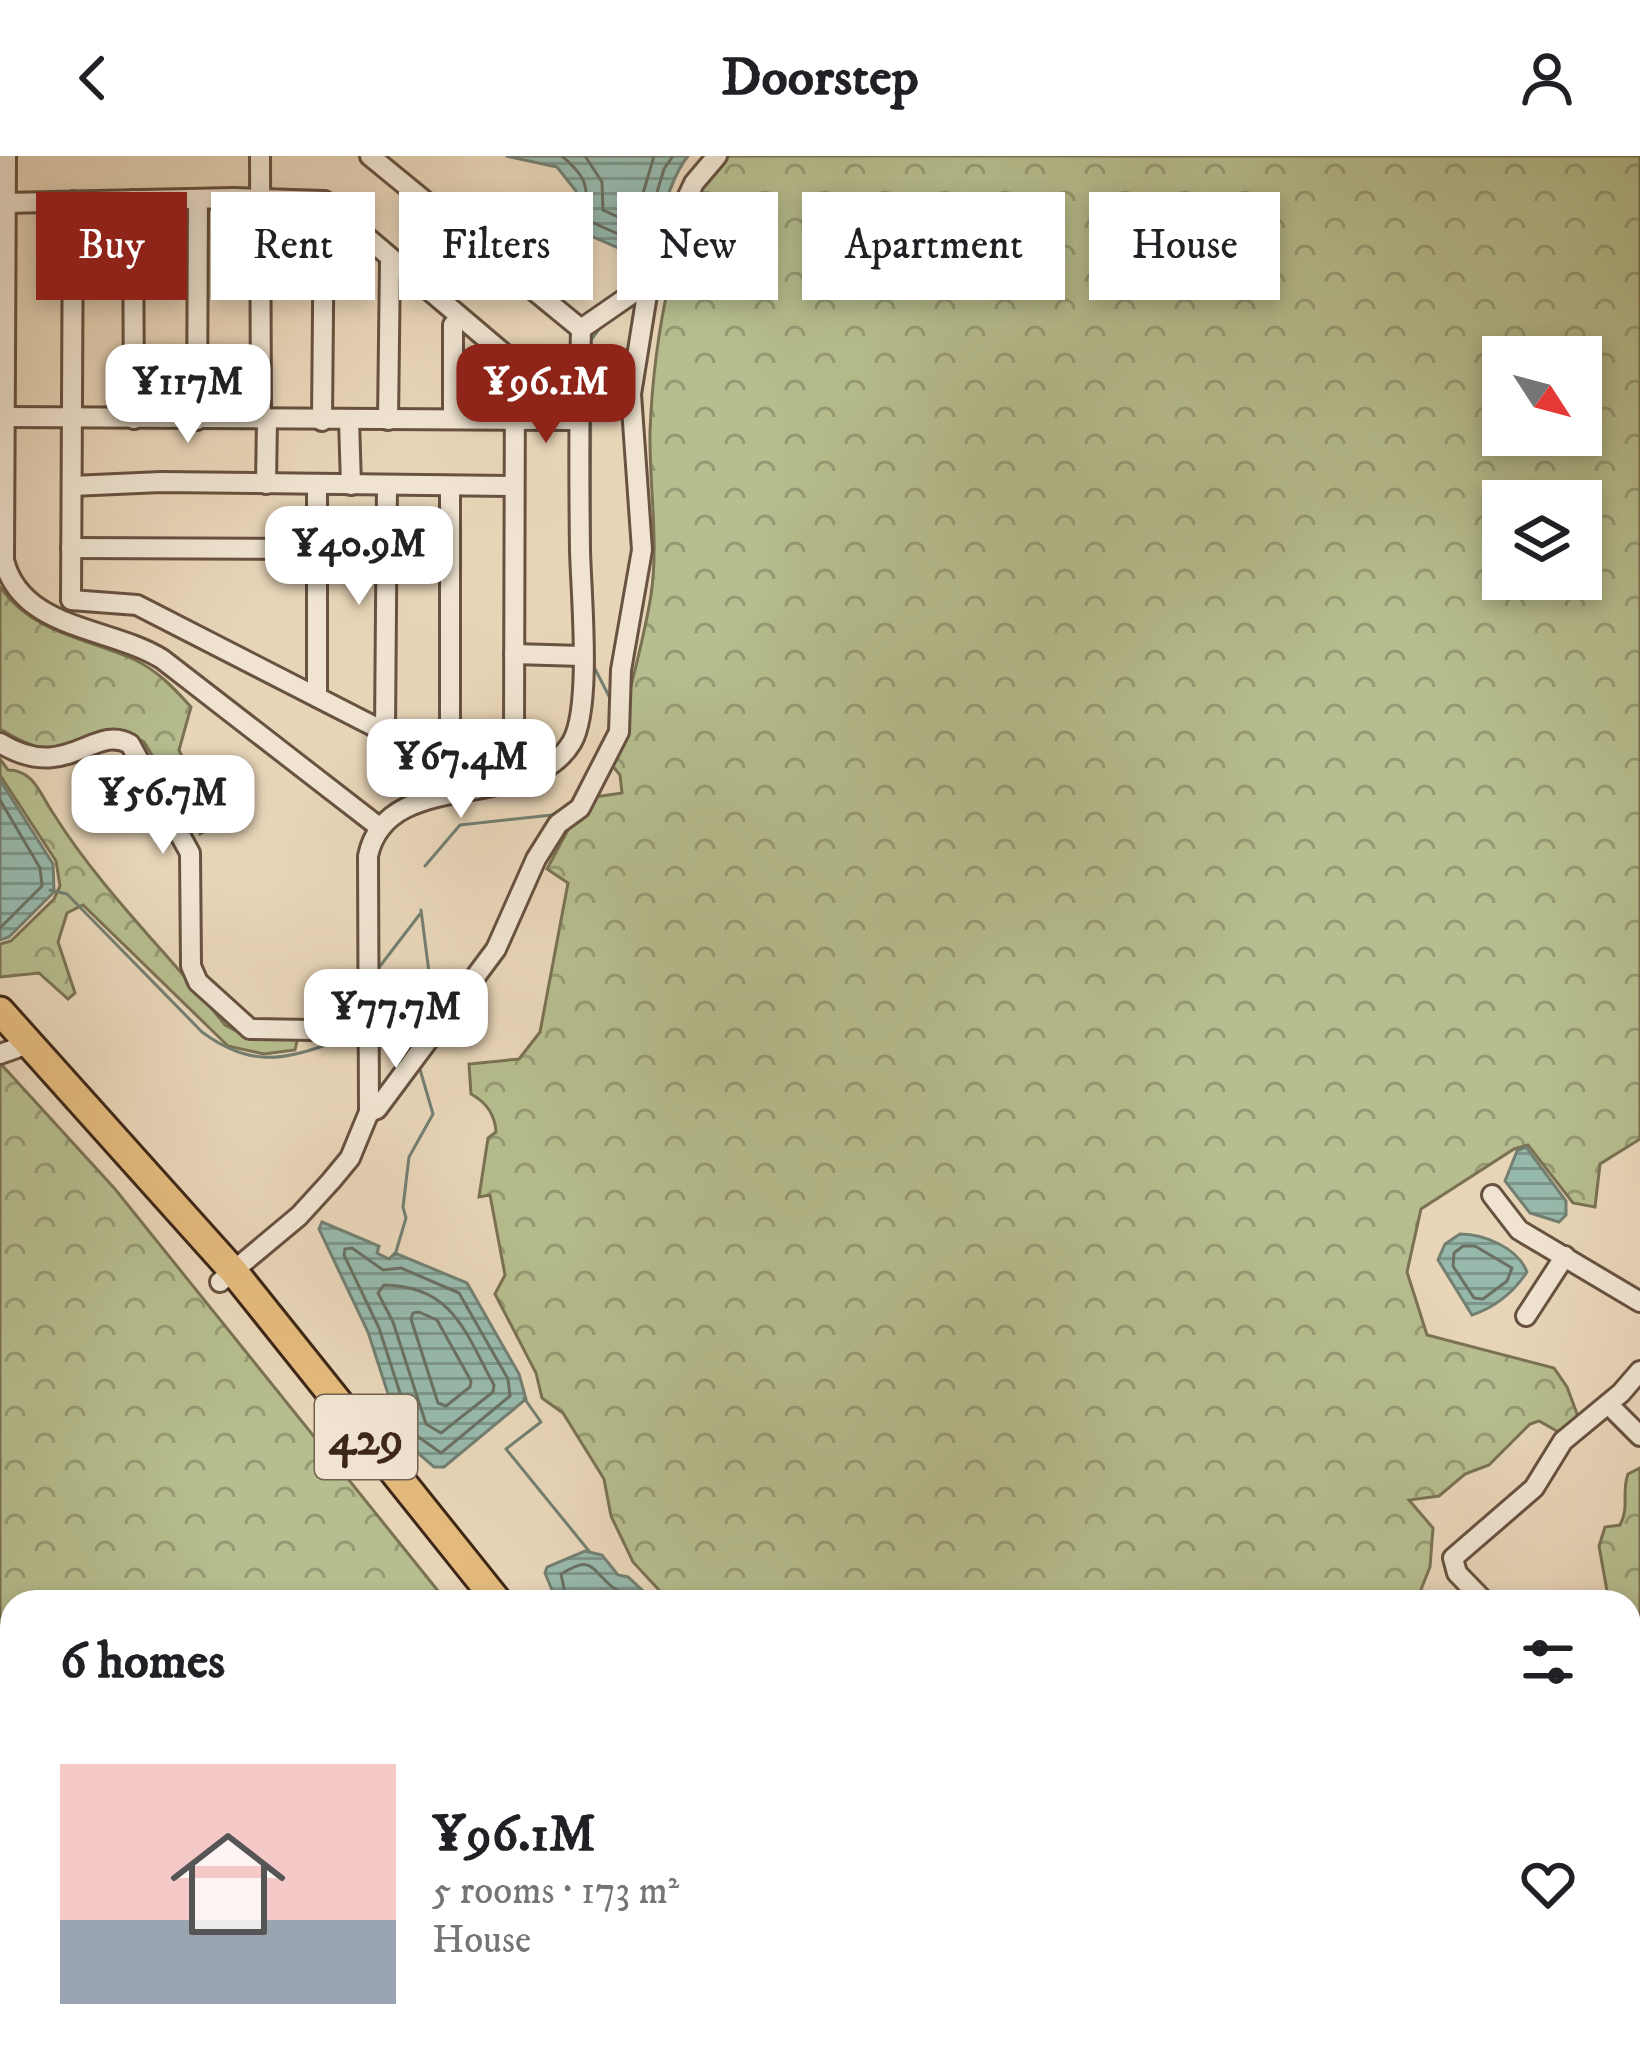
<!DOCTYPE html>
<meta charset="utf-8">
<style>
body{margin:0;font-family:"IM FELL DW Pica",serif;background:#f2f2f2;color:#202124;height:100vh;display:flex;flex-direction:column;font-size:45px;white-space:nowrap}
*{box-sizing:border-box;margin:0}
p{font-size:39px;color:#757577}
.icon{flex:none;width:66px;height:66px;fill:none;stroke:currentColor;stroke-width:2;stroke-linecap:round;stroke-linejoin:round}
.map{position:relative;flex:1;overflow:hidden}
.details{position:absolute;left:0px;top:1434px;width:1641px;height:468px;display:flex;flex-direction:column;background:#fff;border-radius:36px 36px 0 0;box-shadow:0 6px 18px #0003}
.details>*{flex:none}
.guide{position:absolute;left:36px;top:36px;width:1569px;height:108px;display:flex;gap:24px}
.needle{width:78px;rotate:126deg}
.buttons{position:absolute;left:1482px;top:180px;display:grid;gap:24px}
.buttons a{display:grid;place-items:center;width:120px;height:120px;border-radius:0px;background:#fff;box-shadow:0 6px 18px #0003;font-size:60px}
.price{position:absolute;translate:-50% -102px;padding:0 27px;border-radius:24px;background:#fff;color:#222;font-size:39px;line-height:78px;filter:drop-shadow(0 3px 6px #0008)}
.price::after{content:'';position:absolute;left:50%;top:72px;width:36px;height:27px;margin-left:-18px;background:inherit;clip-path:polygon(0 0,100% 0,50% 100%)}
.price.selected{background:#8f2418;color:#fff}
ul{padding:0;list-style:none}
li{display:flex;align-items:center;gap:36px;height:300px;padding:0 60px}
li+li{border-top:3px solid #e0e0e0}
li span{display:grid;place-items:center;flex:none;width:336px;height:240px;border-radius:0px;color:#555}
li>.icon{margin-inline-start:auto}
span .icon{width:144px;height:144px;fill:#fffc;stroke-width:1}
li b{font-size:51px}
h2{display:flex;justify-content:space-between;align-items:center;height:144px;padding:0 60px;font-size:51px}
.tag{padding:0 42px;border-radius:0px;background:#fff;box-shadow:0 6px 18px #0003;font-size:42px;line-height:108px}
.tag.selected{background:#8f2418;color:#fff}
header{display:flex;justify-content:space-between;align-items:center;height:156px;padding:0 60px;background:#fff;font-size:54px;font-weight:700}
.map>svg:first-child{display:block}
.forest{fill:url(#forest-crowns);stroke:#7a7253;stroke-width:3;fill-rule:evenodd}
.water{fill:url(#water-rules);stroke:#737f71;stroke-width:3}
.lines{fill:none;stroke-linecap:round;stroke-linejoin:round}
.shore{stroke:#6a7062;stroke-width:3}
.stream{stroke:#737f71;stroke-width:3}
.minor-casing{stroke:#685240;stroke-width:24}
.major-casing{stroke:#3e2718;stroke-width:27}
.highway-casing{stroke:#3e2718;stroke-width:33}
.minor{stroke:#f0e4d1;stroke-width:18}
.major{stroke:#e4ba7c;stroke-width:21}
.highway{stroke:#e4ba7c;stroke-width:27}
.labels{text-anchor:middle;stroke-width:9;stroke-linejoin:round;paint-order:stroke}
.shield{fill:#f0e4d1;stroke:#736050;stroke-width:3}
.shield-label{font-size:48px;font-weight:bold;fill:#3e2718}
</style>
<header><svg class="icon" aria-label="back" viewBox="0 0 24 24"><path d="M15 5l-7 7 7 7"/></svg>Doorstep<svg class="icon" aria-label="person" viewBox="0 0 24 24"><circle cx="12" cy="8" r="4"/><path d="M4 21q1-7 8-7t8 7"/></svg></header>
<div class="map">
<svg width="1640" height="1902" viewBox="0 0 1640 1902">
<defs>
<pattern id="forest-crowns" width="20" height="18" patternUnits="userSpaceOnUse" patternTransform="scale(3)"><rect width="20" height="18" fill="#b6bd8e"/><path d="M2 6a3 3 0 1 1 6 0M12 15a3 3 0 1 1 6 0" fill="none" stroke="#959a73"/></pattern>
<pattern id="water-rules" width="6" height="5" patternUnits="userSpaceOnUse" patternTransform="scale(3)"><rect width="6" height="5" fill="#97b9ac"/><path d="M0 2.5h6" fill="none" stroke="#7d968b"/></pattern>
</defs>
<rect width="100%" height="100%" fill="#e8d5b8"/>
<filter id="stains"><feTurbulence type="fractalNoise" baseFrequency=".00167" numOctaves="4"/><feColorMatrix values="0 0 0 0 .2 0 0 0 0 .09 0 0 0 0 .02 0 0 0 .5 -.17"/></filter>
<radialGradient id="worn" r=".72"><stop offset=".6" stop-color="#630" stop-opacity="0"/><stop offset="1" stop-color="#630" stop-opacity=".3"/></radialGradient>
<g class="forest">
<path d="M729,0H1640V983L1600,1008L1595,1051L1573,1047L1528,989L1514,993L1421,1053L1407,1116L1427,1179L1554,1212L1567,1231L1579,1263L1562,1278L1539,1265L1530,1268L1489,1309L1465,1318L1439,1340L1409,1344L1433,1372L1430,1411L1416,1446H670L633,1406L611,1360L604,1323L563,1257L542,1242L536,1217L495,1138L505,1119L490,1039L479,1041L488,982L496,976C495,959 486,946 471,938L469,908L519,903L540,876L568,727L547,713L570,670L595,641L622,637L620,619L611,608C624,553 642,496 651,439C659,386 649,328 650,275C653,202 671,47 729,0ZM1503,201H1581V279H1503ZM1503,345H1581V423H1503Z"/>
<path d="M0,431C32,477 85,482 133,503C157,514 174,532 191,551L179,594L214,670L200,678L144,586L119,574C64,595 54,605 0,573Z"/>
<path d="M0,603L8,614C34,614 40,638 53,657C101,734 169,798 225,869L246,880L298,881L295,894L264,898L228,890L83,749L67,757L58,786L75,837L68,843L39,817L0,821V788L11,785L54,743L60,730L56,705L0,619Z"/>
<polygon points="0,907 115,1033 447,1446 12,1446 12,1890 797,1890 807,1902 0,1902"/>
<path d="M1640,1312V1502L1629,1492V1446H1609L1599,1390L1605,1371L1620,1369C1630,1350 1621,1337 1628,1318Z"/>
<polygon points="1640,1575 1640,1900 1629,1873 1629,1578"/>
<polygon points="1082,1890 1522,1890 1517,1902 1094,1902"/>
</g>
<g class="water">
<path d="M506,0H688C667,26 660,72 648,105L573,72L567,62L576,46V35L557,11Z"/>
<polygon points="0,624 53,708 54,736 9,781 0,784"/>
<polygon points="1526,991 1566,1045 1566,1059 1559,1066 1530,1057 1505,1025 1517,995"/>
<polygon points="322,1066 379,1090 377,1097 389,1103 395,1097 467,1127 519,1218 526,1243 444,1311 434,1311 403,1284 368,1176 319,1073"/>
<path d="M1460,1078C1484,1078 1518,1092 1527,1116C1513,1137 1496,1151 1472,1159L1438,1104L1445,1088Z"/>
<polygon points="585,1395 602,1399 618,1419 628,1421 655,1446 557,1446 545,1417 547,1411"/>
</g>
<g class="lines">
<g class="shore">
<path d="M562,0C590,24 587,31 585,63L638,87L643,83L664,13L673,0"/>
<polyline points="585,0 602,26 603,54 629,66 639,51 654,0"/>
<polyline points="0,644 40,712 42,730 0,772"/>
<polygon points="1463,1090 1475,1090 1512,1112 1507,1125 1483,1143 1474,1142 1453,1110 1454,1097"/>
<polygon points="352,1092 383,1114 401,1112 459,1137 508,1223 510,1240 441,1297 413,1277 379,1172 344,1099 345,1093"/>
<path d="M384,1129C453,1130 465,1176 494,1229L493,1236L441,1277L426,1268L393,1166L378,1137Z"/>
<polygon points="419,1156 437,1164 471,1225 470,1231 446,1250 438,1247 411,1163 413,1157"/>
<path d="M567,1446L561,1418C591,1400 589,1410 610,1429C618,1436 627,1439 635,1446"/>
</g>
<g class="stream">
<polyline points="643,120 650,99"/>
<polyline points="590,419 591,184 602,169"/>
<polyline points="592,507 612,546"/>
<polyline points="425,710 460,669 552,659 567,650"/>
<path d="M50,734L67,738L202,876C248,910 282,906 334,886"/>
<polyline points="377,814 420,758"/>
<polyline points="418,885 432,840 421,754"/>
<polyline points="395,1099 406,1062 403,1051 409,1001 433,958 419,910"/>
<polyline points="524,1242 541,1266 506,1293 589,1395"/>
<polyline points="961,1890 971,1902"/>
</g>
<defs>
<g id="minor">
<path d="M6,0L4,404C21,474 111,471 162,503L379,671"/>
<polyline points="260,0 261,262"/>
<polyline points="370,0 581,173"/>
<polyline points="133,44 134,263"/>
<polyline points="5,47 234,42 324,45 515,207 514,578 385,576 137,449 71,444 73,45"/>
<polyline points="581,173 649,126 664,110 679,59 694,27 717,0"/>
<polyline points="4,261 578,264"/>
<polyline points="453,262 453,169 461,162"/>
<polyline points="197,264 198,43"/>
<polyline points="349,264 351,329"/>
<polyline points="388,264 390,105"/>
<polyline points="322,265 324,45"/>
<polyline points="266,328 267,263"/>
<polyline points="72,330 161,326 513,330"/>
<polyline points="450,330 450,577"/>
<polyline points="71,392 316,393"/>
<polyline points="514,498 582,500"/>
<polyline points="317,541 317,329"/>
<polyline points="385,576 387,329"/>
<path d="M0,587C67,628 94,567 130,588L190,697L191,810L198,826L250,873L370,875"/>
<polyline points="0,898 17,892"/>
<polyline points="369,956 377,953 496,793 536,703 558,668 580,652 619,576 621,514 642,394 631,238 649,126"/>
<polyline points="1492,1039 1519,1074 1640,1146"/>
<path d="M220,1126L299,1060L331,1025L350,1002L369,956L368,700C387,609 530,658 572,586C592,551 581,438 580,394C579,320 579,247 581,173"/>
<polyline points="1526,1160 1565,1100"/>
<polyline points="1608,1248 1640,1280"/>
<polyline points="1485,1446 1457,1417 1453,1402 1534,1332 1563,1285 1621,1237 1640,1215"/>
<polyline points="1629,1558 1640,1564"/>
<polyline points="1588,1890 1594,1902"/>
</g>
<polyline id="major" points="1054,1890 1065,1902"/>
<g id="highway">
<polyline points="0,855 234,1116 498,1446"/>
<polyline points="838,1890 847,1902"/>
</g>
</defs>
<use href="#minor" class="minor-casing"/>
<use href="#major" class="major-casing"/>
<use href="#highway" class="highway-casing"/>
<use href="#minor" class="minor"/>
<use href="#major" class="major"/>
<use href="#highway" class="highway"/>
</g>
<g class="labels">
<rect class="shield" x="315" y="1239" width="102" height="84" rx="9"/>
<g class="shield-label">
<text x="366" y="1298">429</text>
</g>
</g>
<rect width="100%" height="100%" filter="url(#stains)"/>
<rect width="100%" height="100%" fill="url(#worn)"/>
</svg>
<div class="buttons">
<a><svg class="needle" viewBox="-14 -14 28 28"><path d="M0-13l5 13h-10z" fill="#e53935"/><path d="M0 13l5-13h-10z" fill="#757577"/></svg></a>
<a><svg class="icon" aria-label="layers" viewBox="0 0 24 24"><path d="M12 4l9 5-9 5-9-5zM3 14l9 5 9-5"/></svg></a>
</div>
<b class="price" style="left:188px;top:290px">¥117M</b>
<b class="price selected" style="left:546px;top:290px">¥96.1M</b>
<b class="price" style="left:359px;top:452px">¥40.9M</b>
<b class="price" style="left:461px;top:665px">¥67.4M</b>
<b class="price" style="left:163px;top:701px">¥56.7M</b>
<b class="price" style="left:396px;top:915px">¥77.7M</b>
<div class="guide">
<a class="tag selected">Buy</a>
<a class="tag">Rent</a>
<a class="tag">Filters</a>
<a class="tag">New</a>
<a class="tag">Apartment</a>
<a class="tag">House</a>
</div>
<section class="details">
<h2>6 homes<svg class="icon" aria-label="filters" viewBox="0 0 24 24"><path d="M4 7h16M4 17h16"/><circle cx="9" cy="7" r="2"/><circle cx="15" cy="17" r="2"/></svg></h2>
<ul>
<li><span style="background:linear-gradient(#f6c9c9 65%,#9aa5b1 0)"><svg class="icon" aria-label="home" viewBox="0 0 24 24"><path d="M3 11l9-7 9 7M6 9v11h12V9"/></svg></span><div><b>¥96.1M</b><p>5 rooms · 173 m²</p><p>House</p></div><svg class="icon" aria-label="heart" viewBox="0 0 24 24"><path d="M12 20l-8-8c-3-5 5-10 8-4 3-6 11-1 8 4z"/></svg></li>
</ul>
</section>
</div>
